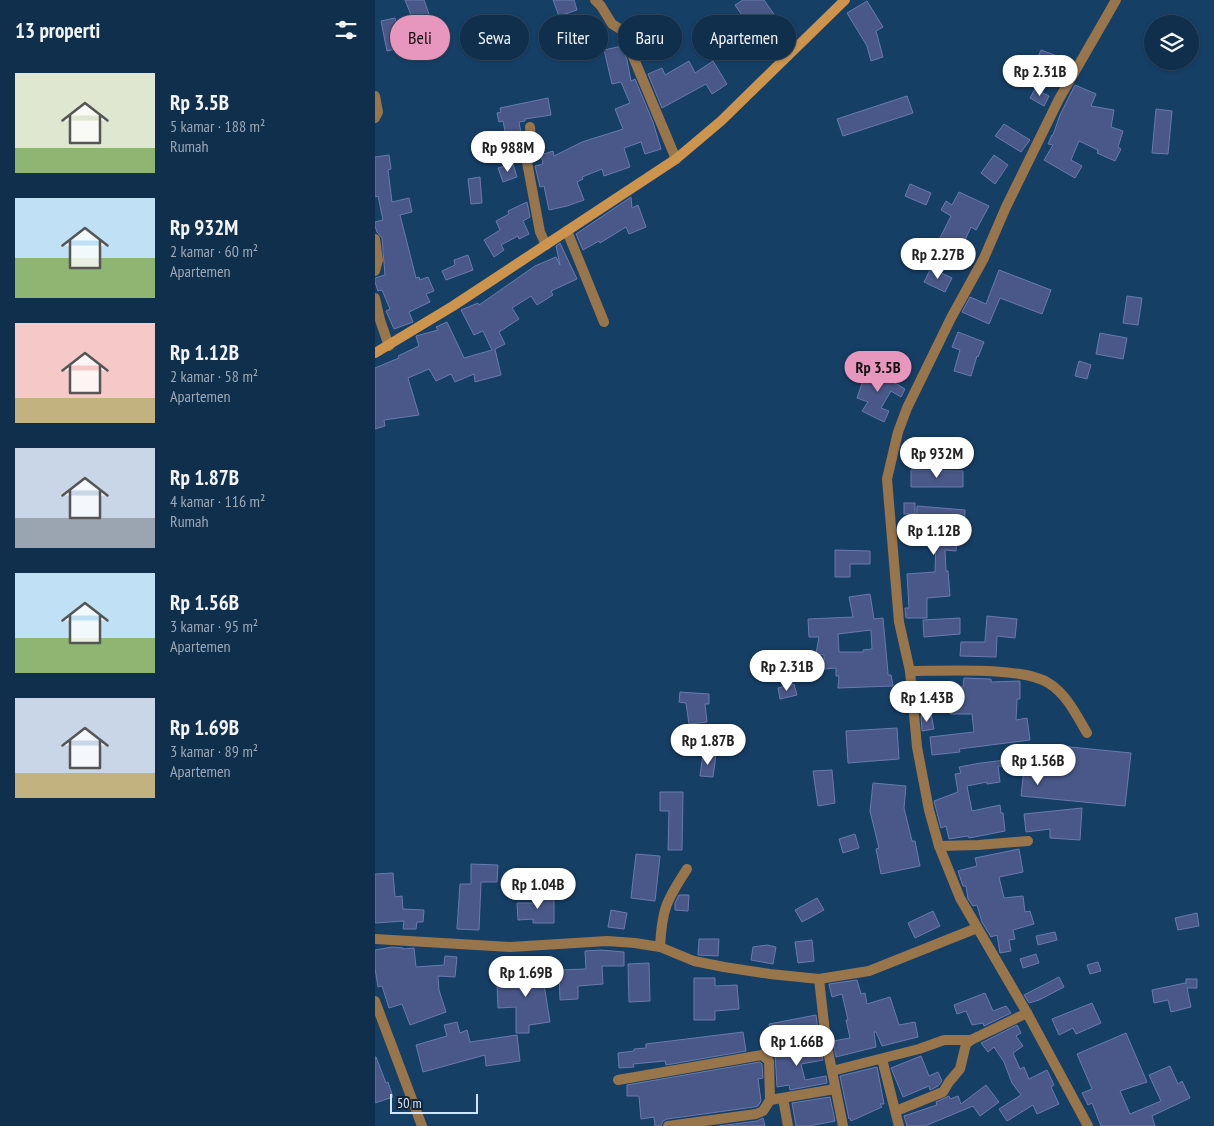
<!DOCTYPE html>
<html lang="id">
<meta charset="utf-8">
<style>
body{margin:0;font-family:"PT Sans Narrow",sans-serif;background:#193753;color:#f1f3f6;height:100vh;display:flex;flex-direction:column;font-size:19px;white-space:nowrap}
*{box-sizing:border-box;margin:0}
p{font-size:16px;color:#9ca9b5}
.icon{flex:none;width:28px;height:28px;fill:none;stroke:currentColor;stroke-width:2;stroke-linecap:round;stroke-linejoin:round}
.map{position:relative;flex:1;overflow:hidden}
.panel{display:flex;flex-direction:column;background:#102f4c;width:375px}
.panel>*{flex:none}
.hud{position:absolute;left:15px;top:15px;width:475px;height:45px;display:flex;gap:10px}
.tools{position:absolute;left:769px;top:15px;display:grid;gap:10px}
.tools a{display:grid;place-items:center;width:55px;height:55px;border-radius:50%;background:#102f4c;box-shadow:0 1px 4px #0004,0 0 0 1px #304a64;font-size:25px}
.scale{position:absolute;left:15px;bottom:12px;width:88px;box-sizing:border-box;padding-left:5px;border:2px solid #cfe6fe;border-top:0;font-size:14px;line-height:18px;white-space:nowrap;color:#cfe6fe;-webkit-text-stroke:4px #142537;paint-order:stroke}
.price{position:absolute;translate:-50% -42px;padding:0 11px;border-radius:18px;background:#fff;color:#222;font-size:16px;line-height:32px;filter:drop-shadow(0 1px 2px #0008)}
.price::after{content:'';position:absolute;left:50%;top:30px;width:15px;height:11px;margin-left:-8px;background:inherit;clip-path:polygon(0 0,100% 0,50% 100%)}
.price.active{background:#e797bd;color:#111}
ul{padding:0;list-style:none}
li{display:flex;align-items:center;gap:15px;height:125px;padding:0 15px}
li span{display:grid;place-items:center;flex:none;width:140px;height:100px;border-radius:0px;color:#555}
li>.icon{margin-inline-start:auto}
span .icon{width:60px;height:60px;fill:#fffc;stroke-width:1}
li b{font-size:21px}
h2{display:flex;justify-content:space-between;align-items:center;height:60px;padding:0 15px;font-size:21px}
.pill{padding:0 18px;border-radius:22px;background:#102f4c;box-shadow:0 1px 4px #0004,0 0 0 1px #304a64;font-size:18px;line-height:45px}
.pill.active{background:#e797bd;color:#111}
main{display:flex;flex:1;min-height:0}
.map>svg:first-child{display:block}
.building{fill:#495888;stroke:#6a7aae;fill-rule:evenodd}
.lines{fill:none;stroke-linecap:round;stroke-linejoin:round}
.street{stroke:#99754b;stroke-width:10}
.secondary{stroke:#cd944d;stroke-width:10}
</style>
<main>
<section class="panel">
<h2>13 properti<svg class="icon" aria-label="filters" viewBox="0 0 24 24"><path d="M4 7h16M4 17h16"/><circle cx="9" cy="7" r="2"/><circle cx="15" cy="17" r="2"/></svg></h2>
<ul>
<li><span style="background:linear-gradient(#dfe7d0 75%,#8fb573 0)"><svg class="icon" aria-label="home" viewBox="0 0 24 24"><path d="M3 11l9-7 9 7M6 9v11h12V9"/></svg></span><div><b>Rp 3.5B</b><p>5 kamar · 188 m²</p><p>Rumah</p></div></li>
<li><span style="background:linear-gradient(#bfe0f5 60%,#8fb573 0)"><svg class="icon" aria-label="home" viewBox="0 0 24 24"><path d="M3 11l9-7 9 7M6 9v11h12V9"/></svg></span><div><b>Rp 932M</b><p>2 kamar · 60 m²</p><p>Apartemen</p></div></li>
<li><span style="background:linear-gradient(#f6c9c9 75%,#c2b280 0)"><svg class="icon" aria-label="home" viewBox="0 0 24 24"><path d="M3 11l9-7 9 7M6 9v11h12V9"/></svg></span><div><b>Rp 1.12B</b><p>2 kamar · 58 m²</p><p>Apartemen</p></div></li>
<li><span style="background:linear-gradient(#c9d6e8 70%,#9aa5b1 0)"><svg class="icon" aria-label="home" viewBox="0 0 24 24"><path d="M3 11l9-7 9 7M6 9v11h12V9"/></svg></span><div><b>Rp 1.87B</b><p>4 kamar · 116 m²</p><p>Rumah</p></div></li>
<li><span style="background:linear-gradient(#bfe0f5 65%,#8fb573 0)"><svg class="icon" aria-label="home" viewBox="0 0 24 24"><path d="M3 11l9-7 9 7M6 9v11h12V9"/></svg></span><div><b>Rp 1.56B</b><p>3 kamar · 95 m²</p><p>Apartemen</p></div></li>
<li><span style="background:linear-gradient(#c9d6e8 75%,#c2b280 0)"><svg class="icon" aria-label="home" viewBox="0 0 24 24"><path d="M3 11l9-7 9 7M6 9v11h12V9"/></svg></span><div><b>Rp 1.69B</b><p>3 kamar · 89 m²</p><p>Apartemen</p></div></li>
</ul>
</section>
<div class="map">
<svg width="839" height="1126" viewBox="0 0 839 1126">
<rect width="100%" height="100%" fill="#163f66"/>
<g class="building">
<polygon points="30,0 49,0 54,14 38,20"/>
<polygon points="178,0 199,0 202,10 184,16"/>
<polygon points="368,0 389,0 403,20 394,26 390,21 377,30 360,5"/>
<polygon points="492,1 508,27 501,31 508,57 496,61 492,46 472,13"/>
<polygon points="20,18 26,48 12,51 6,21"/>
<polygon points="269,25 279,49 265,55 257,31"/>
<polygon points="336,25 349,48 332,58 319,35"/>
<polygon points="247,46 252,60 256,81 260,79 278,122 286,149 270,154 266,142 249,148 255,167 229,176 227,169 207,177 208,179 202,182 209,200 192,206 174,210 169,186 165,187 160,166 168,164 166,155 178,151 179,156 207,142 248,129 240,109 255,103 246,82 237,84 229,50"/>
<polygon points="666,50 685,57 670,86 637,68 643,57 659,65"/>
<polygon points="314,61 320,73 338,61 352,84 337,94 331,84 287,108 273,74 287,68 290,75"/>
<polygon points="700,85 721,94 716,106 739,110 736,127 748,131 743,147 746,149 740,161 722,153 723,150 704,141 696,160 707,166 700,178 669,160 678,145 673,144 677,135 678,135 685,115"/>
<polygon points="660,89 674,96 669,106 655,98"/>
<polygon points="532,96 538,113 468,136 462,119"/>
<polygon points="173,98 176,115 150,119 150,121 144,122 148,144 133,147 128,121 124,122 122,113 126,112 125,108"/>
<polygon points="781,109 797,111 793,154 777,153"/>
<polygon points="629,124 655,140 646,152 620,136"/>
<polygon points="14,155 16,169 13,170 17,202 34,198 37,212 25,215 41,278 44,277 45,280 53,277 59,291 51,294 55,302 34,312 38,322 19,329 11,311 15,309 7,290 3,291 0,282 0,278 10,275 7,238 2,232 0,226 0,222 8,220 3,196 0,197 0,157"/>
<polygon points="619,155 633,165 620,184 606,173"/>
<polygon points="138,164 142,177 128,182 123,168"/>
<polygon points="105,177 107,203 96,204 93,179"/>
<polygon points="535,184 556,193 551,205 530,196"/>
<polygon points="584,192 614,206 601,230 596,227 589,242 582,239 576,248 573,245 568,258 555,252 559,243 561,244 567,234 576,216 566,210 571,201 577,205"/>
<polygon points="256,197 257,208 263,205 271,227 254,234 251,227 225,243 224,241 208,250 201,234"/>
<polygon points="152,202 155,217 148,221 154,234 144,239 143,236 126,245 129,250 119,257 109,240 125,230 121,221 134,214 133,211"/>
<polygon points="185,243 202,279 176,291 178,295 162,305 156,296 137,308 144,319 124,332 130,344 120,349 126,375 100,382 99,374 80,382 76,374 61,381 54,369 33,378 44,415 9,420 10,426 0,429 0,368 24,358 23,356 44,346 41,336 63,330 61,327 72,322 89,358 117,350 108,331 99,335 86,310 103,303 104,305 160,266 181,257 185,265 181,246"/>
<polygon points="93,255 98,270 71,280 67,271 80,265 79,260"/>
<polygon points="556,268 577,278 570,292 549,282"/>
<polygon points="624,270 676,290 667,314 625,298 614,324 587,312 595,297 611,304"/>
<polygon points="752,296 767,298 763,325 748,323"/>
<polygon points="583,332 609,342 603,357 602,356 596,376 579,371 585,350 577,347"/>
<polygon points="725,333 752,338 748,359 721,354"/>
<polygon points="704,361 716,365 712,379 700,376"/>
<polygon points="492,369 510,375 512,372 523,378 520,383 530,389 526,397 516,391 506,408 514,411 509,422 487,411 493,402 482,398"/>
<polygon points="536,470 588,471 588,487 536,487"/>
<rect x="529" y="503" width="11" height="11"/>
<polygon points="542,506 590,510 589,532 583,532 581,551 570,550 571,571 573,571 575,596 552,598 552,618 531,618 530,608 534,608 532,574 560,572 561,540 541,540"/>
<polygon points="460,550 495,551 495,564 475,564 475,577 460,577"/>
<path d="M495,594L499,619L508,618L513,673V675H516L518,686L463,688L464,676H461V668L449,669V655L441,654L444,637H434L433,619L478,617L474,597ZM496,630L497,649L488,650V652H464L463,634Z"/>
<polygon points="612,616 642,619 640,638 622,636 621,657 585,656 586,642 610,642"/>
<polygon points="585,618 585,634 549,637 548,620"/>
<polygon points="589,678 616,679 616,682 645,681 645,699 642,699 641,720 652,718 655,740 584,749 585,752 557,755 555,737 599,732 597,714 575,714 574,688 588,687"/>
<polygon points="419,684 422,695 405,699 403,688"/>
<polygon points="305,692 334,694 334,704 330,704 332,722 314,724 311,703 304,702"/>
<polygon points="556,714 559,729 547,731 546,716"/>
<polygon points="522,728 524,759 473,763 471,731"/>
<polygon points="685,746 756,753 750,806 646,796 649,768 623,766 625,782 612,784 612,782 592,786 597,811 625,805 626,813 628,813 630,831 594,838 593,836 574,839 571,826 566,828 559,801 583,792 580,774 586,773 584,767 606,763 686,753"/>
<polygon points="328,754 341,755 338,777 325,776"/>
<polygon points="457,770 460,803 443,806 438,771"/>
<polygon points="498,783 531,786 529,808 537,841 540,841 545,866 506,874 501,849 504,848 495,811"/>
<polygon points="285,792 308,792 307,850 293,850 294,811 285,811"/>
<polygon points="707,808 705,840 675,838 675,829 651,832 649,814"/>
<polygon points="480,834 484,848 468,853 464,839"/>
<polygon points="644,849 648,872 624,877 629,898 648,896 650,912 655,911 659,924 638,930 640,939 634,940 636,951 625,953 622,935 616,937 607,922 602,905 598,906 593,899 591,886 588,886 583,871 602,866 600,858"/>
<polygon points="261,854 285,856 280,901 256,898"/>
<polygon points="96,864 123,865 122,882 106,882 104,930 82,929 85,884 96,884"/>
<polygon points="18,873 20,897 27,896 28,909 49,910 48,922 42,922 41,929 28,929 29,921 0,923 0,874"/>
<polygon points="159,895 179,895 179,923 158,923 158,919 143,920 142,903 158,903"/>
<polygon points="304,895 314,895 313,911 300,910 300,903"/>
<polygon points="442,898 449,910 427,922 420,910"/>
<polygon points="236,910 252,913 249,929 233,927"/>
<polygon points="558,911 565,926 540,938 533,923"/>
<polygon points="822,913 824,926 803,930 800,918"/>
<polygon points="680,932 682,940 663,945 661,936"/>
<polygon points="324,939 344,939 343,956 323,955"/>
<polygon points="437,940 439,961 423,963 420,942"/>
<polygon points="392,945 401,947 398,964 376,960 378,947"/>
<polygon points="17,947 28,948 28,949 39,948 41,967 69,965 70,956 82,957 80,977 63,976 64,990 71,1012 35,1025 27,1004 14,1008 7,986 3,987 0,969 0,950"/>
<polygon points="226,950 249,952 249,966 227,966 228,984 203,986 203,999 185,1000 184,970 211,969 210,951"/>
<polygon points="661,954 664,963 648,968 645,959"/>
<polygon points="165,959 175,1022 154,1025 154,1033 141,1033 141,1007 123,1008 122,984 153,982 150,961"/>
<polygon points="723,962 726,971 715,974 712,965"/>
<polygon points="274,963 275,1001 254,1002 253,964"/>
<polygon points="684,977 689,987 664,1000 654,1003 649,995"/>
<polygon points="319,978 340,978 340,986 362,985 364,1009 340,1011 340,1020 319,1020"/>
<polygon points="811,979 822,979 822,988 812,988 816,1007 796,1012 793,1000 779,1003 777,990 810,983 811,984"/>
<polygon points="482,980 486,994 490,993 492,1004 515,997 524,1025 540,1022 543,1037 507,1046 501,1032 499,1032 501,1047 461,1057 458,1041 475,1038 471,1020 473,1020 467,994 457,997 454,984"/>
<polygon points="610,993 618,1011 631,1006 636,1013 609,1026 608,1023 597,1025 591,1011 582,1014 579,1005"/>
<polygon points="717,1003 726,1023 701,1034 698,1028 684,1035 677,1019"/>
<polygon points="441,1015 443,1030 397,1038 394,1024"/>
<polygon points="82,1022 85,1033 92,1030 95,1042 142,1035 145,1061 111,1066 110,1055 48,1072 41,1045 72,1036 69,1025"/>
<polygon points="642,1025 646,1033 641,1036 648,1046 638,1053 645,1069 649,1067 654,1079 672,1070 679,1085 676,1087 684,1104 662,1114 658,1105 632,1121 624,1109 646,1095 637,1083 629,1062 619,1047 613,1052 606,1043"/>
<polygon points="368,1032 371,1051 291,1065 290,1061 258,1064 259,1067 244,1068 243,1053 259,1051 259,1049 271,1048 271,1044"/>
<polygon points="751,1033 772,1082 745,1091 755,1114 786,1101 774,1075 795,1066 803,1084 807,1081 815,1098 777,1116 780,1126 726,1126 717,1103 713,1105 707,1093 717,1089 702,1054"/>
<polygon points="445,1044 448,1060 426,1064 430,1080 451,1076 452,1083 415,1090 414,1085 402,1087 400,1053 405,1050"/>
<polygon points="546,1056 554,1076 563,1072 567,1081 563,1086 555,1090 554,1086 528,1097 516,1068"/>
<polygon points="0,1057 1,1057 11,1083 13,1082 18,1097 0,1103"/>
<polygon points="385,1062 387,1064 388,1078 383,1079 386,1101 383,1106 379,1107 292,1119 288,1121 286,1126 280,1126 279,1117 266,1119 264,1096 252,1096 252,1085"/>
<polygon points="502,1067 509,1104 505,1104 507,1107 476,1121 475,1118 474,1119 465,1076"/>
<polygon points="611,1085 624,1102 605,1116 598,1106 550,1126 532,1126 529,1116 562,1105 561,1102 574,1096 575,1099 583,1096 586,1104"/>
<polygon points="455,1097 460,1121 434,1126 421,1126 417,1103"/>
<polygon points="388,1118 390,1126 344,1126 382,1121"/>
</g>
<g class="lines">
<g class="street">
<polyline points="220,0 226,6 237,24 250,32 253,37 254,47 301,159"/>
<polyline points="0,96 3,112 0,118"/>
<polyline points="155,127 156,141 151,154 152,162 165,232 171,245"/>
<polyline points="192,231 229,322"/>
<polyline points="0,239 3,260 0,271"/>
<polyline points="0,298 5,320 14,346"/>
<path d="M535,671C568,671 650,666 675,684C692,695 702,716 712,733"/>
<polyline points="564,846 603,845 653,841"/>
<polyline points="0,939 135,947 232,941 260,943 285,947 319,961 349,967 395,974 444,979 494,971 602,928"/>
<path d="M285,947C287,909 291,901 312,869"/>
<polyline points="444,979 451,1041 468,1126"/>
<polyline points="0,1001 47,1126"/>
<polyline points="387,1055 402,1043 450,1036"/>
<polyline points="507,1059 524,1126"/>
<polyline points="457,1071 544,1049 569,1040 596,1040 652,1013"/>
<polyline points="243,1080 387,1055 394,1061 395,1100 388,1111 381,1114 293,1126"/>
<polyline points="408,1098 413,1126"/>
<polyline points="395,1100 460,1089"/>
<polyline points="521,1111 568,1092 574,1082 585,1069 591,1044 596,1040"/>
<polyline points="713,1126 652,1013 585,898 564,846 554,810 542,747 535,671 524,622 512,479 523,432 532,408 576,318 609,258 631,207 684,99 741,0"/>
</g>
<polyline class="secondary" points="0,353 78,306 301,159 346,121 470,0"/>
</g>
</svg>
<div class="tools">
<a><svg class="icon" aria-label="layers" viewBox="0 0 24 24"><path d="M12 4l9 5-9 5-9-5zM3 14l9 5 9-5"/></svg></a>
</div>
<div class="scale">50 m</div>
<b class="price" style="left:665px;top:97px">Rp 2.31B</b>
<b class="price" style="left:133px;top:173px">Rp 988M</b>
<b class="price" style="left:563px;top:280px">Rp 2.27B</b>
<b class="price active" style="left:503px;top:393px">Rp 3.5B</b>
<b class="price" style="left:562px;top:479px">Rp 932M</b>
<b class="price" style="left:559px;top:556px">Rp 1.12B</b>
<b class="price" style="left:412px;top:692px">Rp 2.31B</b>
<b class="price" style="left:552px;top:723px">Rp 1.43B</b>
<b class="price" style="left:333px;top:766px">Rp 1.87B</b>
<b class="price" style="left:663px;top:786px">Rp 1.56B</b>
<b class="price" style="left:163px;top:910px">Rp 1.04B</b>
<b class="price" style="left:151px;top:998px">Rp 1.69B</b>
<b class="price" style="left:422px;top:1067px">Rp 1.66B</b>
<div class="hud">
<a class="pill active">Beli</a>
<a class="pill">Sewa</a>
<a class="pill">Filter</a>
<a class="pill">Baru</a>
<a class="pill">Apartemen</a>
</div>
</div>
</main>
